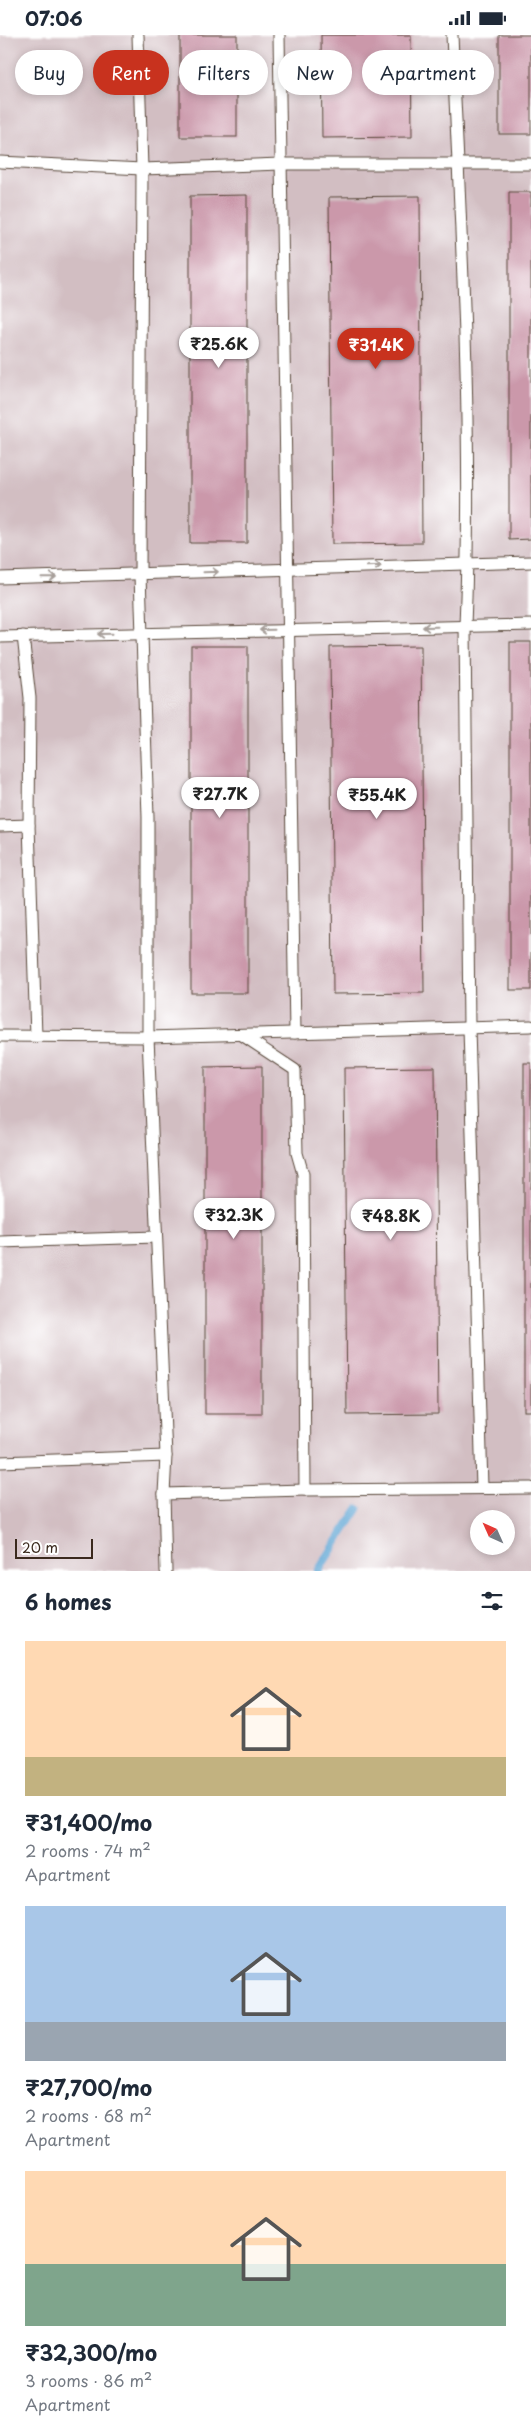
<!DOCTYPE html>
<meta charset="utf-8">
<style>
body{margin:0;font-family:"Playpen Sans",sans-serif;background:#f6f6f7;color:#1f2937;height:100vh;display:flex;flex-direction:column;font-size:19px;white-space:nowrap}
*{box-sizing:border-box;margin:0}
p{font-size:16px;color:#747a83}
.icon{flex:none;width:28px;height:28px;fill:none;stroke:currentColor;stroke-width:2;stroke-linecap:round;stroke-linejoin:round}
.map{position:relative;height:1536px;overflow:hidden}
.details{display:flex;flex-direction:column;background:#fff;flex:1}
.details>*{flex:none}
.banner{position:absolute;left:15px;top:15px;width:501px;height:45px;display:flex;gap:10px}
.needle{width:32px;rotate:315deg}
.controls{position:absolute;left:470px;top:1475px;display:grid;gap:10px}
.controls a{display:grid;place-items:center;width:45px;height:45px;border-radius:50%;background:#fff;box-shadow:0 2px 8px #0003;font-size:25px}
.scale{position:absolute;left:15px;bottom:12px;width:78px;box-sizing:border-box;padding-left:5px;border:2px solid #3b2a1e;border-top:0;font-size:14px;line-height:18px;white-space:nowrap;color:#3b2a1e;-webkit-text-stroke:4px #fff;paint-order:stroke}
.price{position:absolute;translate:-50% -42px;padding:0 11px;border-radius:18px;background:#fff;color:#222;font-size:16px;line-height:32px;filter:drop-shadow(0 1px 2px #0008)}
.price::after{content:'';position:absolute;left:50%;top:30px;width:15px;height:11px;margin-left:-8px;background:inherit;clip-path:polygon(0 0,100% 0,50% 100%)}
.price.active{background:#c8321e;color:#fff}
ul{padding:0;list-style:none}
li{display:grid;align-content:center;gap:10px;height:265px;padding:0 25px}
li span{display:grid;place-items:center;height:155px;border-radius:0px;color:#555}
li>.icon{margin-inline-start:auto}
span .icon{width:90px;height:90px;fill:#fffc;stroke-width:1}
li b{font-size:21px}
h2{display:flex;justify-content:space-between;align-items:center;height:60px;padding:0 25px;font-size:21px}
.pill{padding:0 18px;border-radius:22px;background:#fff;box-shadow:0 2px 8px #0003;font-size:18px;line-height:45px}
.pill.active{background:#c8321e;color:#fff}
.status{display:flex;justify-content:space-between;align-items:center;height:35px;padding:0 25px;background:#fff;direction:ltr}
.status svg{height:14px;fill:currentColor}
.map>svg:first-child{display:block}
.industrial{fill:#d2bec2;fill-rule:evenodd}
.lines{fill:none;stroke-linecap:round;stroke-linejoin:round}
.stream{stroke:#5da4d3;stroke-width:8}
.building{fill:#cb98aa}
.lane-casing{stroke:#574638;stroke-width:13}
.lane{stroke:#fff;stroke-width:11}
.oneway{stroke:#a79f9a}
</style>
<div class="status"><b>07:06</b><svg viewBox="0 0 49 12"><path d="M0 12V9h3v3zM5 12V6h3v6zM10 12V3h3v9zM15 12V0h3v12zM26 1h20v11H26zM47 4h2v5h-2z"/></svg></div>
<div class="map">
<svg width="531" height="1536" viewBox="0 0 531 1536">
<rect width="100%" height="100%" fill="#fff"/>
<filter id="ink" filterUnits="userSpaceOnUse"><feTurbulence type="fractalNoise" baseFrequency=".02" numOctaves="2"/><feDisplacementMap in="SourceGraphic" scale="10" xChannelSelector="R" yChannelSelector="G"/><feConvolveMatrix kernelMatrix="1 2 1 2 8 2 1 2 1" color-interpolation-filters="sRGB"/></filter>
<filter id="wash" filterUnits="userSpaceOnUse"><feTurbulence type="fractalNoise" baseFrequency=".0096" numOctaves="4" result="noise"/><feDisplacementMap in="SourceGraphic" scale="20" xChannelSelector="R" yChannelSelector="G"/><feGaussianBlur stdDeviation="1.12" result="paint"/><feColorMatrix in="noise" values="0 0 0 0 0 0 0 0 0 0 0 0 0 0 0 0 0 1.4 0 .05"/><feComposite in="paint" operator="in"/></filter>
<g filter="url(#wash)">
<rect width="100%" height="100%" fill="#f5e5cd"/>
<path class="industrial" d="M0,0H531V1536H0ZM479,1484H506V1511H479Z"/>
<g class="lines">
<polyline class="stream" points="318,1536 358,1474"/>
</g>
<g id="blocks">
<g class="building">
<rect x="180" y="0" width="57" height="102"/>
<polygon points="321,0 411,0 412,102 322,103"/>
<rect x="499" y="0" width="32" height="99"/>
<polygon points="509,157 531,157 531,504 509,505"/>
<polygon points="247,160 247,508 190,508 190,161"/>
<polygon points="420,161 422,508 332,509 329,162"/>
<rect x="510" y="607" width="21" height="348"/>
<rect x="191" y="611" width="57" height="347"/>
<polygon points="421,611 424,958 333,959 330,612"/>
<rect x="524" y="1028" width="7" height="348"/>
<polygon points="262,1031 262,1379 205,1379 205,1032"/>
<polygon points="435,1032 438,1379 347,1380 344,1033"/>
</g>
</g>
</g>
<g filter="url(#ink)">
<use href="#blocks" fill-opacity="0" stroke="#574638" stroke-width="1"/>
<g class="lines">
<defs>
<g id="lane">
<polyline points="138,0 142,134 140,540 148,782 148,1002 166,1421 164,1459 166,1536"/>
<polyline points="279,0 295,998"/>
<path d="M452,0C461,197 473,394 465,591L469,993L482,1453"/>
<polyline points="0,127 142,134 280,129 531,129"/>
<polyline points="0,543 531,527"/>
<polyline points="23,601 30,663 29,790 36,1001"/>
<polyline points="0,602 531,590"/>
<polyline points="0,791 29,790"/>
<polyline points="242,1000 295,1035 297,1118 303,1139 305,1455"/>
<polyline points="0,1001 148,1002 531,991"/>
<polyline points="0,1207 156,1202"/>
<polyline points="0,1427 166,1421"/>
<polyline points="164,1459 305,1455 531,1453"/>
</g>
</defs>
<use href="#lane" class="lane-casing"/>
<use href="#lane" class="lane"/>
</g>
<defs><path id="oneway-shaft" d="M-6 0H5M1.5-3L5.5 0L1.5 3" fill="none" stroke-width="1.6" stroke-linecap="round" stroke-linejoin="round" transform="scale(1.25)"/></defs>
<g class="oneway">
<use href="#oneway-shaft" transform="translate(374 531) rotate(-2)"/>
<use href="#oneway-shaft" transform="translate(211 537) rotate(-2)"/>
<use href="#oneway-shaft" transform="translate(49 542) rotate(-1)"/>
<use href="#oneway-shaft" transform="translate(430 592) rotate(179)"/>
<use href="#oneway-shaft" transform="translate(267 595) rotate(179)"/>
<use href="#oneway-shaft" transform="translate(105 599) rotate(179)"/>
</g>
</g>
</svg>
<div class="controls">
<a><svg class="needle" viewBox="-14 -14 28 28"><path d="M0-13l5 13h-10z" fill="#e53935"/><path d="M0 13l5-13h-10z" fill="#747a83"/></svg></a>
</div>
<div class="scale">20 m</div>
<b class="price" style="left:219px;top:334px">₹25.6K</b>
<b class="price active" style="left:376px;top:335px">₹31.4K</b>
<b class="price" style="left:220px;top:784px">₹27.7K</b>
<b class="price" style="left:377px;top:785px">₹55.4K</b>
<b class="price" style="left:234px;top:1205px">₹32.3K</b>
<b class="price" style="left:391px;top:1206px">₹48.8K</b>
<div class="banner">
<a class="pill">Buy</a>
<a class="pill active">Rent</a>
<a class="pill">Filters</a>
<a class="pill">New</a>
<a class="pill">Apartment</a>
</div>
</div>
<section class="details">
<h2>6 homes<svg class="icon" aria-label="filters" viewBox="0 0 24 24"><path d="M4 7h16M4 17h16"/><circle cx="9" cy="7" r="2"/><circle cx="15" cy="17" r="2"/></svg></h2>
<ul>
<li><span style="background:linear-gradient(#ffd9b3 75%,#c2b280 0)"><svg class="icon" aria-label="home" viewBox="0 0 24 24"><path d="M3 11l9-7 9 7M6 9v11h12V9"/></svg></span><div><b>₹31,400/mo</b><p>2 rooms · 74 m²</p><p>Apartment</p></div></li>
<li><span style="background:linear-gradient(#a9c7e8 75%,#9aa5b1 0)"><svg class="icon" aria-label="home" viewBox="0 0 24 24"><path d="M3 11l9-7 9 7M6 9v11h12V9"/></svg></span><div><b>₹27,700/mo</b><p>2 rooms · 68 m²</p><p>Apartment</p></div></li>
<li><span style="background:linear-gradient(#ffd9b3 60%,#7fa58c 0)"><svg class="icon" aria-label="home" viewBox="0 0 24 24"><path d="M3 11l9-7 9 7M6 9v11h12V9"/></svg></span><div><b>₹32,300/mo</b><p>3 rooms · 86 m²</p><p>Apartment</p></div></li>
</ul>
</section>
